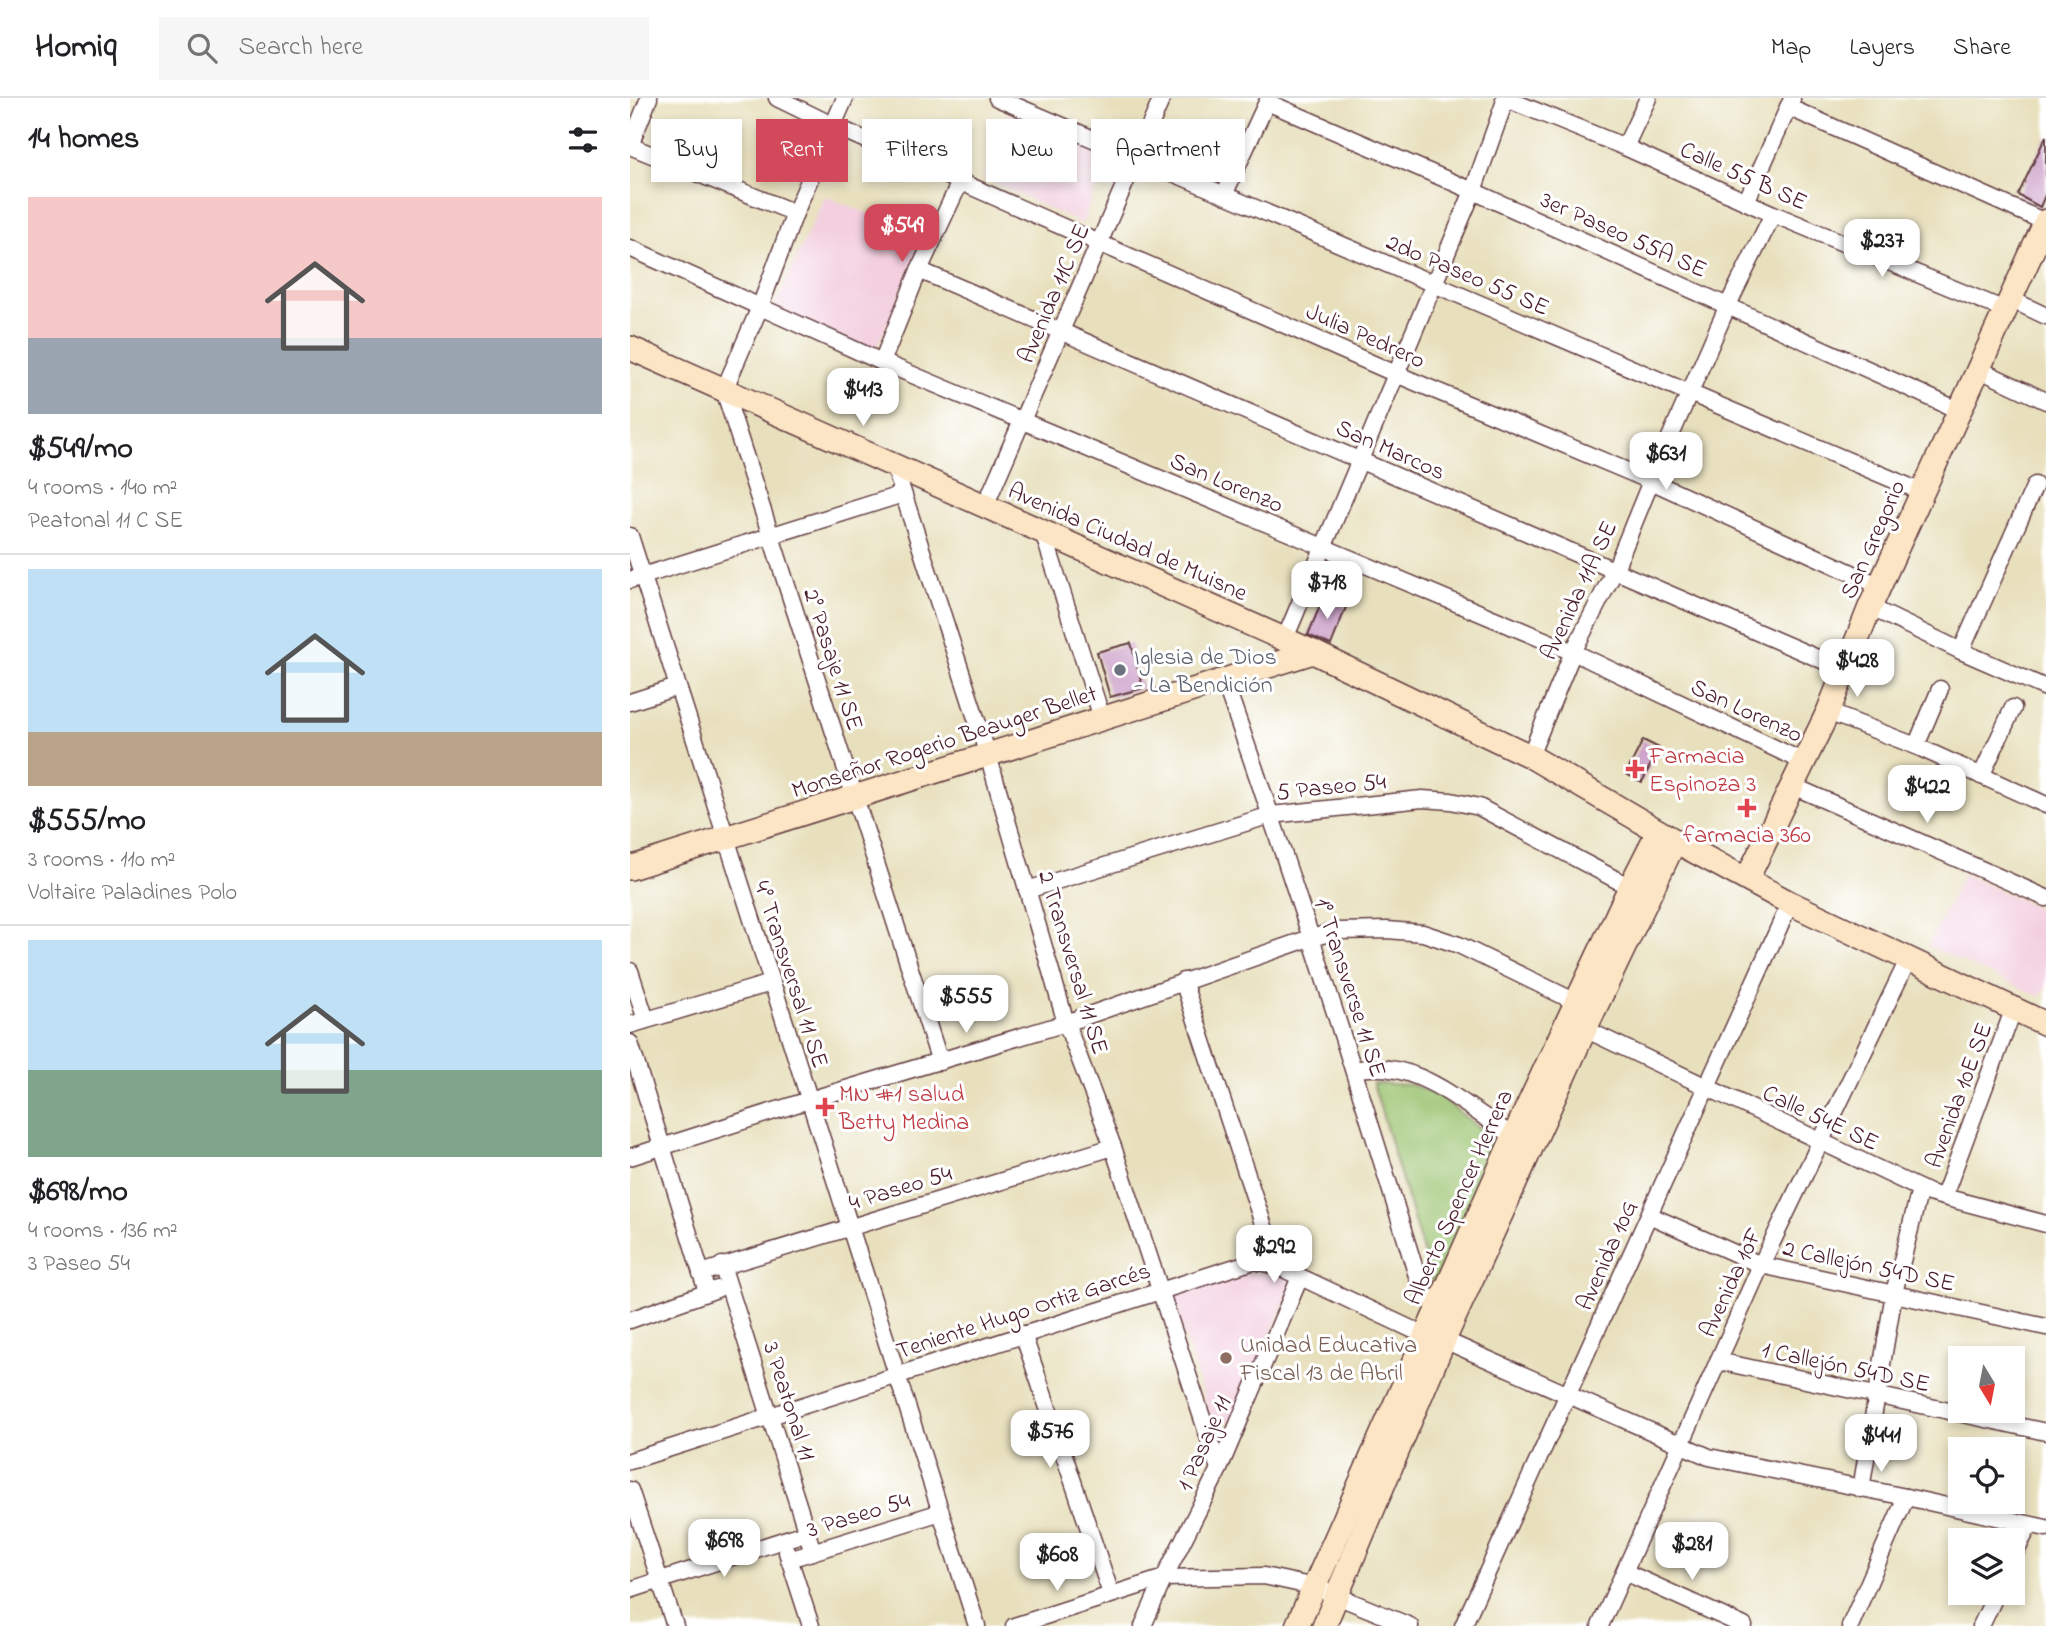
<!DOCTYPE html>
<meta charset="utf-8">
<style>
body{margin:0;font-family:"Indie Flower",sans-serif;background:#f6f6f6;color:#202124;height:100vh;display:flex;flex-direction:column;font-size:26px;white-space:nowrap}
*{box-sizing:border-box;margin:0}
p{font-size:23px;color:#757577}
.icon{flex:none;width:38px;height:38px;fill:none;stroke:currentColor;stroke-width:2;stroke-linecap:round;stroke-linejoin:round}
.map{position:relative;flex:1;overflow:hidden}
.sheet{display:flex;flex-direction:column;background:#fff;width:630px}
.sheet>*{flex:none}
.guide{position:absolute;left:21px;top:21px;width:665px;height:63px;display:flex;gap:14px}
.needle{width:46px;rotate:170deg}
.fabs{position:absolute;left:1318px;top:1248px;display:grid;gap:14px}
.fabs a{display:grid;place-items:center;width:77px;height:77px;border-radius:0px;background:#fff;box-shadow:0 4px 10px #0003;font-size:35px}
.price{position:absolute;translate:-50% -60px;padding:0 16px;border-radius:14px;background:#fff;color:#222;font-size:23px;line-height:46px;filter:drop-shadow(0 2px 4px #0008)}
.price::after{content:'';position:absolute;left:50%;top:42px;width:21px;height:16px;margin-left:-10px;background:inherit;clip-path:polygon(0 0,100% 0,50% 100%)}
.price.on{background:#d1495b;color:#fff}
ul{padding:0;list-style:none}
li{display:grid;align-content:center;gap:14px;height:371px;padding:0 28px}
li+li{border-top:2px solid #e0e0e0}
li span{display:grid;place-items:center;height:217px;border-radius:0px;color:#555}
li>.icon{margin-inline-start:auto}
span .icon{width:126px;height:126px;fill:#fffc;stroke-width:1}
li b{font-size:30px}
h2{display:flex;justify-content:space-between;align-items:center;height:84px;padding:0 28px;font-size:30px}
.pill{padding:0 24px;border-radius:0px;background:#fff;box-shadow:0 4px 10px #0003;font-size:24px;line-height:63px}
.pill.on{background:#d1495b;color:#fff}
header{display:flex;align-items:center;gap:42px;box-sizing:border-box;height:98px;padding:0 35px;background:#fff;border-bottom:2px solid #e0e0e0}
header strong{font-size:33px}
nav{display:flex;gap:38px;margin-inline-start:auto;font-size:24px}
.search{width:490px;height:63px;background:#f6f6f6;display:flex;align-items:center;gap:18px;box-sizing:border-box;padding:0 24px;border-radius:0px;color:#757577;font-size:26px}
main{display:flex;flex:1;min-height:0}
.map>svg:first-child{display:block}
.built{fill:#f3cfdf}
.green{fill:#9bc36f;stroke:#72714d;stroke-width:2}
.building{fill:#cea3cb}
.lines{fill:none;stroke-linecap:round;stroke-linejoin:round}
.street-casing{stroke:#623c41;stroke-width:19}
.secondary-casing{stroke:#623c41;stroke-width:26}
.street{stroke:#fff;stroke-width:16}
.secondary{stroke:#fce5c4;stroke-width:23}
.worship-dot{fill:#6b7280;stroke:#fff;stroke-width:2.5}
.health-dot{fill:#e0444e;stroke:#fff;stroke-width:2.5}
.education-dot{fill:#8d6e63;stroke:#fff;stroke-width:2.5}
.labels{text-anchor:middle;stroke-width:6;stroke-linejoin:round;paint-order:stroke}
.street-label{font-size:24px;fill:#4a1f2b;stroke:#fff}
.worship-label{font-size:24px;fill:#5b616d;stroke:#fff;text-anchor:start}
.health-label{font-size:24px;fill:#be3a42;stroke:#fff;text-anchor:start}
.education-label{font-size:24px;fill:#785e54;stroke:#fff;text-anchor:start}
</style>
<header>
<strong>Homiq</strong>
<div class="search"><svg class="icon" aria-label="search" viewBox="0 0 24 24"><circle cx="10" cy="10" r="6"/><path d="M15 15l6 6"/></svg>Search here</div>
<nav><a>Map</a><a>Layers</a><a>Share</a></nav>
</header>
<main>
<section class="sheet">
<h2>14 homes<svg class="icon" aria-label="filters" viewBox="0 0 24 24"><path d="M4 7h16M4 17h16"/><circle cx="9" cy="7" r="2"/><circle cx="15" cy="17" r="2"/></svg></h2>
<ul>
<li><span style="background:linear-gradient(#f6c9c9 65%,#9aa5b1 0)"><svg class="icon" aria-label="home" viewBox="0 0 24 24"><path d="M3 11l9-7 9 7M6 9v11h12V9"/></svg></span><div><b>$549/mo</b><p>4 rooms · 140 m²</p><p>Peatonal 11 C SE</p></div></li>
<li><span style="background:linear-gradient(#bfe0f5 75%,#b9a48a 0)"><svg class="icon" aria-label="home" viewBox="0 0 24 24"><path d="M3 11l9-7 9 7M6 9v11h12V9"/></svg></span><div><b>$555/mo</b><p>3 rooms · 110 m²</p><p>Voltaire Paladines Polo</p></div></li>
<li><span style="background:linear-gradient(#bfe0f5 60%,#7fa58c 0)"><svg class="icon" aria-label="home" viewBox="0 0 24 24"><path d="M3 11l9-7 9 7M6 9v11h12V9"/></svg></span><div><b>$698/mo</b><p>4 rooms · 136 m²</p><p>3 Paseo 54</p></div></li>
</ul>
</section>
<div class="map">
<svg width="1416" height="1528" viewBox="0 0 1416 1528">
<rect width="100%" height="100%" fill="#fff"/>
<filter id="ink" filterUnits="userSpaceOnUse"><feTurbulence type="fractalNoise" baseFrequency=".0143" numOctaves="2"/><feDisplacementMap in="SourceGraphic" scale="14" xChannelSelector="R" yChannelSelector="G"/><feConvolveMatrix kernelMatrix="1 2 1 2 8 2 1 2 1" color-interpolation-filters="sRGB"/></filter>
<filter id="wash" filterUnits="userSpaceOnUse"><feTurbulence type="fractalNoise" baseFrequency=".00686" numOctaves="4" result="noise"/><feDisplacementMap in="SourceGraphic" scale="28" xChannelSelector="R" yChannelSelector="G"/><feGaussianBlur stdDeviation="1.57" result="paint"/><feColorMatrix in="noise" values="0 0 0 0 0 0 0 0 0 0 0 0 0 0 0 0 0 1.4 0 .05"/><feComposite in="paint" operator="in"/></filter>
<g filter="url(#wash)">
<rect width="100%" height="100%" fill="#e8e0bd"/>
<g class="built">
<polygon points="378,15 478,58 452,126 353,80"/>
<polygon points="195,98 295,139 245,254 144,209"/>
<polygon points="1333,776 1416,813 1416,888 1410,899 1298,848"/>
<polygon points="620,1173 653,1178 663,1185 604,1321 583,1329 542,1199"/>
</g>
<polygon class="green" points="743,985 782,987 808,997 865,1043 813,1176 803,1187"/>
<g id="blocks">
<g class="building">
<polygon points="1416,38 1416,95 1410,109 1388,97"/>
<polygon points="693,500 716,509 701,547 678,537"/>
<polygon points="501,545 513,590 480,599 467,554"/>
<polygon points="1013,642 1029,650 1012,684 996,676"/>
</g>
</g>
</g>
<g filter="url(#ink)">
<use href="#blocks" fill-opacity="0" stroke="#623c41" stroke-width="2"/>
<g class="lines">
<defs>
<g id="street">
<polyline points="147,0 204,28 766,276 1021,383 1250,488"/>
<polyline points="215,0 165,115 130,209 94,292 310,964"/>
<polyline points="367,0 1292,394"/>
<polyline points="874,0 995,49 1143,116 1375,212"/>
<polyline points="1158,9 1415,124"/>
<polyline points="0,48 165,115"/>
<polyline points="0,48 19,0"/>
<polyline points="995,49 1018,0"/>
<polyline points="594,97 637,4 843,93 1330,313"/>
<polyline points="1116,104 1162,1"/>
<polyline points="0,150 252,264 943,554 1174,664"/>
<polyline points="289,172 1215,572"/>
<polyline points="1380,201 1416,218"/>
<polyline points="252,264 289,172 330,84"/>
<polyline points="1348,271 1416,303"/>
<polyline points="264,367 358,657 436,925 483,1049 589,1371"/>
<polyline points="355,408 532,0"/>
<polyline points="413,434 472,620"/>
<polyline points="0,438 347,1528"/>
<polyline points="0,482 273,396"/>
<polyline points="1240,509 1331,553 1416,590"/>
<polyline points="654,543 843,93 876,0"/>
<polyline points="1331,553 1405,387"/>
<path d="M594,582C665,783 729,987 791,1191L797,1198L809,1206"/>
<polyline points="0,604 47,589"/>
<polyline points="1198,614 1286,648 1416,707"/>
<polyline points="1286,648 1310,591"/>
<polyline points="900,658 943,554 984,474 1021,383 1098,207 1143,116"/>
<polyline points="1351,678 1383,610"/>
<polyline points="1163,688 1416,800"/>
<polyline points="397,792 641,717 792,701 821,703 849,709 1000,789"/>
<polyline points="0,873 16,922"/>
<polyline points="553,883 647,1168"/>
<polyline points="0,927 141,885"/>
<polyline points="955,931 1299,1095 1416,1126"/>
<polyline points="0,945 77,1194"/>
<path d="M724,972C784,959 829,1004 877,1034"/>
<polyline points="0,1059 179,1002 436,925 680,840 708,833 757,832 793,835 829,847 946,904"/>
<polyline points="1314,1098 1384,910"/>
<polyline points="1019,1117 1131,1167 1416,1229"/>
<polyline points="92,1167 183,1454"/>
<polyline points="71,1175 483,1049"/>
<polyline points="0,1222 87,1191"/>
<polyline points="393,1236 481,1496"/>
<polyline points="814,1242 1079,1359 1276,1399 1416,1430"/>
<polyline points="1088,1263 1416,1334"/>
<polyline points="0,1363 624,1163 647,1168 794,1237"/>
<polyline points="1231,1391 1264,1195 1290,1091"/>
<polyline points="0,1392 45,1528"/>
<polyline points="157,1454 181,1528"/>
<polyline points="159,1461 311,1414"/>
<polyline points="1382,1462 1399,1427"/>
<polyline points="995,1474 1114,1528"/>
<polyline points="0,1492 178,1434"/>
<polyline points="384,1528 534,1480 634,1478 685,1489 780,1528"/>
<polyline points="513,1528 534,1480 589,1371 670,1179"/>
<polyline points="833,1528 1160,805"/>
<polyline points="970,1528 1131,1167 1278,862"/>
<polyline points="1220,1528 1276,1399"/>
<polyline points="1351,1528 1367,1494"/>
</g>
<g id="secondary">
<polyline points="0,250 683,554 900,658 1045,743 1160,805 1416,926"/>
<polyline points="0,770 683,554"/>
<polyline points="1117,781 1198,614 1240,509 1416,123"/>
<polyline points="667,1528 884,1038 1000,789 1028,734"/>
<polyline points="694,1528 814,1242 955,931 1045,743"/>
</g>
</defs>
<use href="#street" class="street-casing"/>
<use href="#secondary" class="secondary-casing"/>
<use href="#street" class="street"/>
<use href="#secondary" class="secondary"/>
</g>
</g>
<circle class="worship-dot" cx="490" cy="572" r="7"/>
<g class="health-dot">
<path d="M1001.5 660.5h7v7h7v7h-7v7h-7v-7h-7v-7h7z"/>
<path d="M1113.5 699.5h7v7h7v7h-7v7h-7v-7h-7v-7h7z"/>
<path d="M191.5 998.5h7v7h7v7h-7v7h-7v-7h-7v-7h7z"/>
</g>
<circle class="education-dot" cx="596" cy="1260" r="7"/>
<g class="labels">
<g class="street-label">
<text transform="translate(1114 77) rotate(24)" y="8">Calle 55 B SE</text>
<text transform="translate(994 136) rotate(24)" y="8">3er Paseo 55A SE</text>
<text transform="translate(838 176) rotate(23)" y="8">2do Paseo 55 SE</text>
<text transform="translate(423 195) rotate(-67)" y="8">Avenida 11C SE</text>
<text transform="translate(736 237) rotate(24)" y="8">Julia Pedrero</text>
<text transform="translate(761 351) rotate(24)" y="8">San Marcos</text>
<text transform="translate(597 384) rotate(23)" y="8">San Lorenzo</text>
<text transform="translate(1242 441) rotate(-66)" y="8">San Gregorio</text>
<text transform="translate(498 443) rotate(24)" y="8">Avenida Ciudad de Muisne</text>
<text transform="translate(948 492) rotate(-65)" y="8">Avenida 11A SE</text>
<text transform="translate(204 561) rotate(72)" y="8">2° Pasaje 11 SE</text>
<text transform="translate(1117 612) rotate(25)" y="8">San Lorenzo</text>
<text transform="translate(314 643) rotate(-18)" y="8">Monseñor Rogerio Beauger Bellet</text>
<text transform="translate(701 688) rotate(-6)" y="8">5 Paseo 54</text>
<text transform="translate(444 864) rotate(73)" y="8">2 Transversal 11 SE</text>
<text transform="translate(162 876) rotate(72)" y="8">4° Transversal 11 SE</text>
<text transform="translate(721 889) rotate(72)" y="8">1° Transverse 11 SE</text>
<text transform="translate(1328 997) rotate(-70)" y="8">Avenida 10E SE</text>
<text transform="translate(1191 1019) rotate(25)" y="8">Calle 54E SE</text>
<text transform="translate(270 1089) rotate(-17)" y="8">4 Paseo 54</text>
<text transform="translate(828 1099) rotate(-66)" y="8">Alberto Spencer Herrera</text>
<text transform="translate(976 1157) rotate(-66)" y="8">Avenida 10G</text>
<text transform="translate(1239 1167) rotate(12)" y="8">2 Callejón 54D SE</text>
<text transform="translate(1100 1184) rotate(-65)" y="8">Avenida 10F</text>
<text transform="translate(393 1212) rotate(-18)" y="8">Teniente Hugo Ortiz Garcés</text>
<text transform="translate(1216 1268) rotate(12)" y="8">1 Callejón 54D SE</text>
<text transform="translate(160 1303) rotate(72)" y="8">3 Peatonal 11</text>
<text transform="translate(573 1345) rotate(-66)" y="8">1 Pasaje 11</text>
<text transform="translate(228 1416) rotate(-17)" y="8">3 Paseo 54</text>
</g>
<g class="worship-label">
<text x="504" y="566">Iglesia de Dios<tspan x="504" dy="28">- La Bendición</tspan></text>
</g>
<g class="health-label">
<text x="1019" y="665">Farmacia<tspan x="1019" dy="28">Espinoza 3</tspan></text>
<text x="1117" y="744" text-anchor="middle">farmacia 360</text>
<text x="209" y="1003">MN #1 salud<tspan x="209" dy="28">Betty Medina</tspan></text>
</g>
<g class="education-label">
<text x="610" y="1254">Unidad Educativa<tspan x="610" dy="28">Fiscal 13 de Abril</tspan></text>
</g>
</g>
</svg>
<div class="fabs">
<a><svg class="needle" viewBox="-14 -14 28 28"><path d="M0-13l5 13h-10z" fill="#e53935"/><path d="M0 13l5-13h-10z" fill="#757577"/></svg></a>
<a><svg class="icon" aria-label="locate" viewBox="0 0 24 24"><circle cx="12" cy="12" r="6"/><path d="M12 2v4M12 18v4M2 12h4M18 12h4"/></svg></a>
<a><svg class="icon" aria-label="layers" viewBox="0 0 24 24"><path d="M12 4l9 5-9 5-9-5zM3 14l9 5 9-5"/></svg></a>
</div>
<b class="price on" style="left:272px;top:166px">$549</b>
<b class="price" style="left:1252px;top:181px">$237</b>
<b class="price" style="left:233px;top:330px">$413</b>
<b class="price" style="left:1036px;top:394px">$631</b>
<b class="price" style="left:697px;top:523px">$718</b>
<b class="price" style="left:1227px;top:601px">$428</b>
<b class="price" style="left:1297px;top:727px">$422</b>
<b class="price" style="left:336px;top:937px">$555</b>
<b class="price" style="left:644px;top:1187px">$292</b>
<b class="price" style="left:420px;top:1372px">$576</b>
<b class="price" style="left:1251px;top:1376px">$441</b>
<b class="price" style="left:94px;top:1481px">$698</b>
<b class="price" style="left:1062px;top:1484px">$281</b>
<b class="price" style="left:427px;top:1495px">$608</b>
<div class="guide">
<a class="pill">Buy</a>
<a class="pill on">Rent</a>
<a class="pill">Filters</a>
<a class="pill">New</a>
<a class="pill">Apartment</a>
</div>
</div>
</main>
